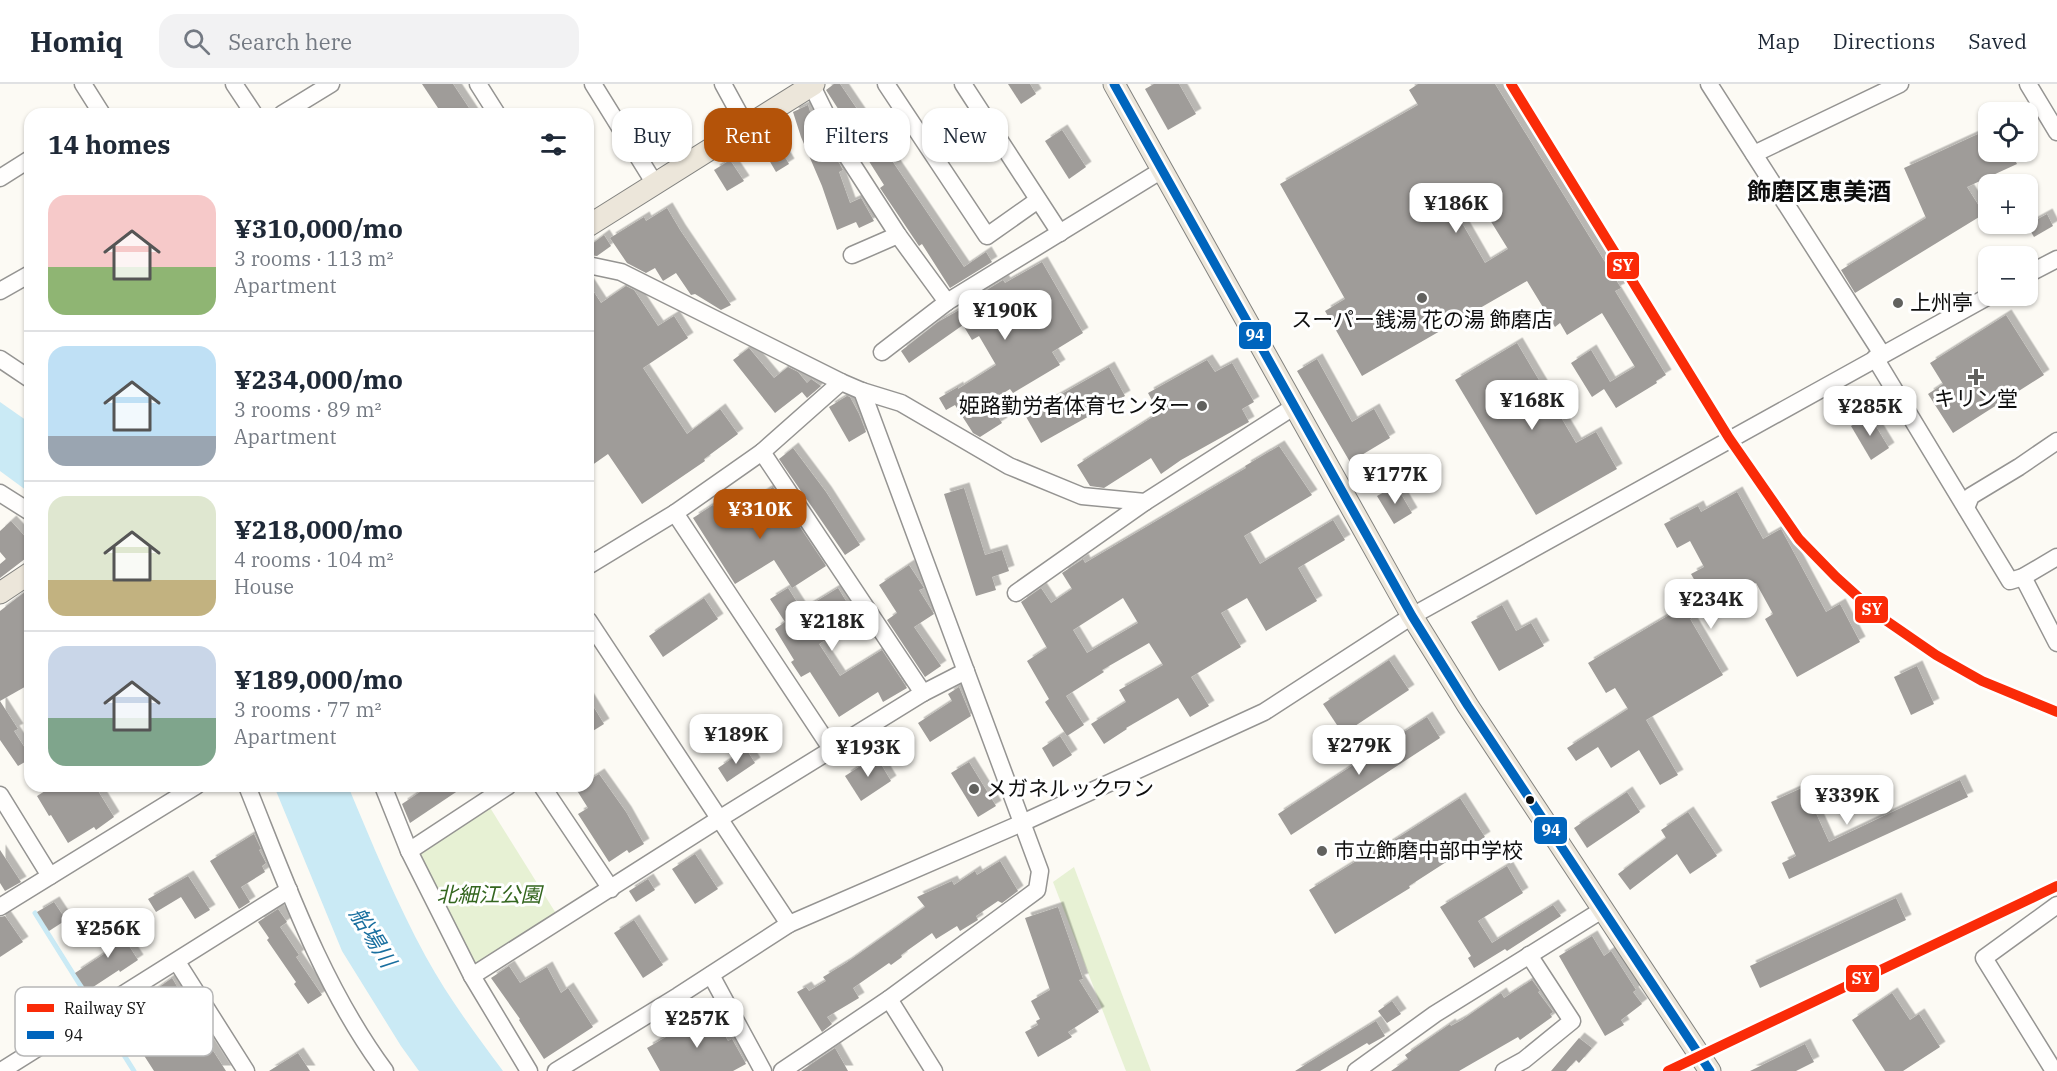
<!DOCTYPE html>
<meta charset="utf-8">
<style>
body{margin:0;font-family:"IBM Plex Serif","Noto Sans JP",serif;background:#f2f2f3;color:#1f2937;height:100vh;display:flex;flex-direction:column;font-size:22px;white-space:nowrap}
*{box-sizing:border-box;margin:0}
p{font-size:20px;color:#747a83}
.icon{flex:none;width:33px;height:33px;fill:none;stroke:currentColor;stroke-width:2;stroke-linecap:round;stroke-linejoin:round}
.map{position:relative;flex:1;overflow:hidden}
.details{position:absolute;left:24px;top:24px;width:570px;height:684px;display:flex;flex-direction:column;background:#fff;border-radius:18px;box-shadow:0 2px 4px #0004}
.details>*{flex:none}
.banner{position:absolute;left:612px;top:24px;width:570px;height:54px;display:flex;gap:12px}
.fabs{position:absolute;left:1978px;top:18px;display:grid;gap:12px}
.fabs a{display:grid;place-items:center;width:60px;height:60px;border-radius:12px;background:#fff;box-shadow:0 2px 4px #0004;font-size:30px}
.price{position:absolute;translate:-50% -51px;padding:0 14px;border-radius:12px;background:#fff;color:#222;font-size:20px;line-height:39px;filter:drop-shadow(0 2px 3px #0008)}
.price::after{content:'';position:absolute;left:50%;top:36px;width:18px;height:14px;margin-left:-9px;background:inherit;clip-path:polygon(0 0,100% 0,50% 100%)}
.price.active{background:#b45309;color:#fff}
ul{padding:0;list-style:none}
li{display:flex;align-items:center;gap:18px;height:150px;padding:0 24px}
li+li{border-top:2px solid #e0e1e3}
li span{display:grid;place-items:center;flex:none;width:168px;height:120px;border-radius:18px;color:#555}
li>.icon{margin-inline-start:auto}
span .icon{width:72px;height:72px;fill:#fffc;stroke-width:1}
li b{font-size:26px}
h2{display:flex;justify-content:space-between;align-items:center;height:72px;padding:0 24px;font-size:26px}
.tag{padding:0 21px;border-radius:18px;background:#fff;box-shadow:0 2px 4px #0004;font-size:21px;line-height:54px}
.tag.active{background:#b45309;color:#fff}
header{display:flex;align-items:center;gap:36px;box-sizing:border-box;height:84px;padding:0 30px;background:#fff;border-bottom:2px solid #e0e1e3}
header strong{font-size:28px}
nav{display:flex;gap:33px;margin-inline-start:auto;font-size:21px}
.search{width:420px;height:54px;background:#f2f2f3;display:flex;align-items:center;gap:15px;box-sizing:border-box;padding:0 21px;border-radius:18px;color:#747a83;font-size:22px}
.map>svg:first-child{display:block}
.green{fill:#e7f1d4}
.water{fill:#caeaf5}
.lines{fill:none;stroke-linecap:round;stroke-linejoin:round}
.stream{stroke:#caeaf5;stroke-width:5}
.building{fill:#9f9c99;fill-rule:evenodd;filter:url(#shadow)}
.minor-casing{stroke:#959492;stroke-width:19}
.major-casing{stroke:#82827f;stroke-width:23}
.minor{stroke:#fffefd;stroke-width:16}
.major{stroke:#ece6da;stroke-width:21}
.bus-1-casing{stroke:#fff;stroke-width:14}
.bus-1{stroke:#0065bd;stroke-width:9}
.rail-1-casing{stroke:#fff;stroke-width:15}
.rail-1{stroke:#fa2b08;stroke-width:10}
.poi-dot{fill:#61615e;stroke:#fff;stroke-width:2}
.bus-dot{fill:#0e0e0e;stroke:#fff;stroke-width:2}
.labels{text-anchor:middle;stroke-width:6;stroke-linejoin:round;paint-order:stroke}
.poi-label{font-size:21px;fill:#0e0e0e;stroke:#fff;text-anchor:start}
.park-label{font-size:21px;font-style:italic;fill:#34661f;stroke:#fff}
.water-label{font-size:22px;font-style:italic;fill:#196f9f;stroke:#fff}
.quarter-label{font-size:24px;font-weight:bold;fill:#0e0e0e;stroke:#fff}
.key{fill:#fff;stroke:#b7b7b7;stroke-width:1.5}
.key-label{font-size:16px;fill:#0e0e0e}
.line-badge{stroke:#fff;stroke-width:2}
.badge-label{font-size:16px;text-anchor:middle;font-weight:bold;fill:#fff}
</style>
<header>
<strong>Homiq</strong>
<div class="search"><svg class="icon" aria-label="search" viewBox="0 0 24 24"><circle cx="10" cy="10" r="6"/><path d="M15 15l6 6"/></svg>Search here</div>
<nav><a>Map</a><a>Directions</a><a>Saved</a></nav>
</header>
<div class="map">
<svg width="2057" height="987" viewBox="0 0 2057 987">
<defs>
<filter id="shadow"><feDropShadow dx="5.5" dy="-5.5" stdDeviation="0" flood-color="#0004"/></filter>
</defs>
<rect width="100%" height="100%" fill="#fcfaf4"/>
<g class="green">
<polygon points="489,722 557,831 479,878 473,878 419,774 420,768"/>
<polygon points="1074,783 1151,987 1126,987 1053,798"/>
</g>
<g class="water">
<polygon points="0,318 30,339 30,409 0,387"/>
<path d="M274,702H348C372,759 396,818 426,873C448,913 476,951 503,987H419L401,962L342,867Z"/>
</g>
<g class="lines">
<polyline class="stream" points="35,829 134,987"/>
</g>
<g class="building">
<polygon points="422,0 453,0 473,30 442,30"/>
<polygon points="834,0 840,0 964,183 986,168 992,178 950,204 922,160 919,162 880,104 884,101 865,71 861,74 854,64 852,60 854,59 840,36 844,34 826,6"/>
<polygon points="1008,0 1030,0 1036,10 1021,20"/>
<polygon points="1154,0 1179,0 1196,30 1168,46 1145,5"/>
<path d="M1418,0H1495L1621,204L1615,207L1666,291L1656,297L1657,299L1616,324L1604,305L1592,313L1571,279L1591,266L1610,298L1635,283L1602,229L1567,251L1560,239L1555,243L1527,197L1362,292L1325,227L1345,215L1280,100L1418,21L1409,6ZM1477,115L1508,165L1485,179L1455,127Z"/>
<polygon points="808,21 817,51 822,48 832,74 835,72 843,86 839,88 850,119 861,114 874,137 859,144 856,138 837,146 822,102 801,53 793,28"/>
<polygon points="768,44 789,80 776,88 755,52"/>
<polygon points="1989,45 1989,68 2011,68 2017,80 1967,103 1984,130 1855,209 1841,186 1926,134 1904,84"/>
<polygon points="1062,46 1086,83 1069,95 1045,57"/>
<polygon points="730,76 744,97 727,107 714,86"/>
<polygon points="667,124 680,146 731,221 721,226 695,210 691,211 676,189 663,197 655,184 646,189 627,179 610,154 644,133 646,137"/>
<polygon points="2047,130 2053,142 2034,153 2027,141"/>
<polygon points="604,151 611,162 597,172 588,171 588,163"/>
<polygon points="1042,178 1083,249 1052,268 1060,281 1013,309 1010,305 989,318 1002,339 980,353 973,349 955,321 946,326 939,314 958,303 958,305 996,281 979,252 972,256 963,241 909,279 901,267 938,238 963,224 961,222 1003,196 1005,199"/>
<polygon points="588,199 601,219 626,202 634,206 658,242 674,232 688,254 643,284 687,350 720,325 738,350 704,375 705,377 642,420 608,370 588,384"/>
<polygon points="2006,231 2044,291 1953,349 1928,310 1943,300 1930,279"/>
<polygon points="1517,259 1576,359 1596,348 1617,385 1536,431 1455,296"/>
<polygon points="749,264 774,294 788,283 798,288 807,299 811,295 821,302 807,314 802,308 775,329 733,276"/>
<polygon points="1317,275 1352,338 1374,325 1390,354 1350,378 1297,287"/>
<polygon points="1207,276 1215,288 1232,279 1254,318 1242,325 1249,338 1181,376 1161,390 1151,374 1104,404 1090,402 1077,381 1159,329 1148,309"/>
<polygon points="1109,283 1125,312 1041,359 1025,331"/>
<polygon points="847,312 850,313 859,330 866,348 849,358 829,323"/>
<polygon points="1869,331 1889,364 1871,376 1851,342"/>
<path d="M1279,362L1312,411L1244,452L1260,480L1333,436L1345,456L1298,484L1317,517L1266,547L1247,514L1221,529L1241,563L1191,593L1209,622L1190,633L1178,614L1126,644L1127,645L1104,660L1091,640L1126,618L1119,606L1163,581L1149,559L1102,586L1104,588L1066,612L1084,641L1067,652L1045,618L1049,615L1027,577L1047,564L1021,518L1041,504L1051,519L1072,505L1062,489L1083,475L1085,479L1246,384L1245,382ZM1123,514L1138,539L1087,569L1073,546Z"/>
<polygon points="793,364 826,408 860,461 845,471 779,375"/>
<polygon points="773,403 826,482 792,504 774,476 735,500 693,434 713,421 722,435"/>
<polygon points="964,404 985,471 1002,466 1009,487 992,493 996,506 976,512 944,410"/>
<polygon points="1391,404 1393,407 1398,405 1412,429 1394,440 1377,412"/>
<polygon points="1737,408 1763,455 1781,445 1826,528 1840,520 1860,558 1797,593 1765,535 1773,530 1756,499 1690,535 1723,591 1646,636 1678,691 1660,701 1639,666 1611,684 1598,663 1576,677 1567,664 1628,625 1615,604 1606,609 1588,579 1703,511 1691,490 1704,483 1690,457 1677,464 1664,440 1698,422 1701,428"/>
<polygon points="11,437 30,458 30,471 0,494 0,480 6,475 0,468 0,447"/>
<polygon points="909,481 924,504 919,506 934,530 914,543 941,582 925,593 887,536 897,529 879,501"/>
<polygon points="30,504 30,600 0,617 0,527"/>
<polygon points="788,504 802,526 838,504 857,535 819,560 840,592 882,566 907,604 883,618 878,608 839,633 810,588 801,593 791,578 794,576 775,545 785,538 770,515"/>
<polygon points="704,514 718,535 663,573 649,552"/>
<polygon points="1502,521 1516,547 1531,539 1544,562 1499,587 1471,538"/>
<polygon points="1389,576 1409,606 1343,650 1323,620"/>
<polygon points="1917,582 1934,620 1911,631 1894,593"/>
<polygon points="959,603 971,632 930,658 918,639 952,617 948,610"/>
<polygon points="588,614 604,640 588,650"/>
<polygon points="0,617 18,645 14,647 30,672 30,675 18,682 0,656"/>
<polygon points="1427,633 1440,654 1291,751 1278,730"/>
<polygon points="1060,652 1072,671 1053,683 1042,664"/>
<polygon points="746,665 755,679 727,698 718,684"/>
<polygon points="876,672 891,697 861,717 845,692"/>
<polygon points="969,678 996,722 978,733 951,689"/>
<polygon points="599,690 626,728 644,760 629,769 627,766 609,778 578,730 588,724 576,705 580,702 588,702 588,697"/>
<polygon points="1960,696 1968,713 1789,795 1782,779 1796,772 1771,718 1804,703 1829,758"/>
<polygon points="53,702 95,702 114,733 96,746 94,743 68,759 51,731 49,732 37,712"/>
<polygon points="429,702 465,702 410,739 402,720"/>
<polygon points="1627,708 1640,728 1587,764 1574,744"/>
<polygon points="1460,714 1485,753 1409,802 1410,804 1335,850 1309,806 1384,760 1385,762"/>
<polygon points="1688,728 1717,772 1690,790 1677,770 1630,806 1618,790 1666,754 1661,746"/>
<polygon points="254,750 261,765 259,766 266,779 262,782 265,788 241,803 250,818 239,825 210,777"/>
<polygon points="0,766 21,798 5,807 0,799"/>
<polygon points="695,770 718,805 695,820 672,785"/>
<polygon points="1000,777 1018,807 1002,819 998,817 976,832 978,836 960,847 957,842 936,855 932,849 901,871 902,873 891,881 889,879 853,904 859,914 827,933 832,940 822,948 797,908 806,903 809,907 826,897 823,893 846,879 925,823 917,813 952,797 954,801 975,787 977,791"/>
<polygon points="1507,782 1523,809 1478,837 1492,859 1553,821 1561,832 1507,867 1505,865 1474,884 1468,874 1471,872 1440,823"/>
<polygon points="188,792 210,826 195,835 181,813 156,828 148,815"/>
<polygon points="648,795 655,806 636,818 629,807"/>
<polygon points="1896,814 1906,836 1760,904 1750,882"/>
<polygon points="54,818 66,836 49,847 37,828"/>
<polygon points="1058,823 1083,895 1079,896 1099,928 1068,948 1072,953 1038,973 1025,948 1038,941 1036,937 1040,935 1031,917 1050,906 1025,834"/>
<polygon points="278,825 287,838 280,843 299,871 296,873 322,911 308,920 294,900 296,898 267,856 269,854 258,838"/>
<polygon points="5,832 23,858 0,873 0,833"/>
<polygon points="634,836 663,881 643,894 614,849"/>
<polygon points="114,839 138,876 120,888 119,886 87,907 75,889 107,868 96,850"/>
<polygon points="1592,852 1604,872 1611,867 1636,906 1633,908 1642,920 1621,936 1624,941 1605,952 1559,872"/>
<polygon points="509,882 520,899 547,883 561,909 568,904 593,943 544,975 519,936 520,935 491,894"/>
<polygon points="172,894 201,943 199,945 226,987 154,987 125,942 159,921 151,909"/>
<polygon points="1532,896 1540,907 1538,908 1553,928 1550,930 1552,933 1520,956 1518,953 1459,987 1391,987 1408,975 1405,971 1450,940 1451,942 1462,936 1501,909 1504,914"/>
<polygon points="1892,909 1910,936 1919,930 1940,963 1903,987 1885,987 1852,936"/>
<polygon points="1392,917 1401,930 1387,939 1378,927"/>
<polygon points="711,927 728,957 732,955 746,980 733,987 660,987 647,964"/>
<polygon points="1376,937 1385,952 1369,961 1367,959 1320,987 1295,987"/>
<polygon points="1579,954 1592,964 1579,979 1576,976 1566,987 1551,987"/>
<polygon points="1805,960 1814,978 1796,987 1750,987"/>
<polygon points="835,964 848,987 801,987"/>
<polygon points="298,969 310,987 269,987"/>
</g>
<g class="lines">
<defs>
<g id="minor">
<polyline points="83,0 102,30"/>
<polyline points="234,0 254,30"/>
<polyline points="478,0 497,30"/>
<polyline points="593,0 655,100"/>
<polyline points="723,0 746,42"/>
<polyline points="886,0 987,152 1038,116"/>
<polyline points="963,0 1060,149"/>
<polyline points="1709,0 1882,270"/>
<polyline points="2028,0 2057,48"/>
<polyline points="812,2 845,69 898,151 947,218"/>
<polyline points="282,30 331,0"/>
<polyline points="1754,70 1900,0"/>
<polyline points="0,94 30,75"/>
<polyline points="852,171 898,151"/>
<polyline points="588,181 621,188 841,298 862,307 901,319 1009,382 1082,412 1145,418 1295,322"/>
<polyline points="2028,190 2057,175"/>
<polyline points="0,207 30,190"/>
<polyline points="882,268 947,218 1162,86"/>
<polyline points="1875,274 2010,497 2023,493 2057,473"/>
<polyline points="0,275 30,295"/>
<polyline points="0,409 30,428"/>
<polyline points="1966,424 1971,412 2019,383 2057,357"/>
<polyline points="675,429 832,666"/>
<polyline points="588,482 675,429 762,368 841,298"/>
<polyline points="2023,493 2057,559"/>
<polyline points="1016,509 1145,418"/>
<polyline points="588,536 789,840"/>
<polyline points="923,609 966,587"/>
<path d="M247,702C286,799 322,902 385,987"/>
<polyline points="383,702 409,767 472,892 529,987"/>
<polyline points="542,702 611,805"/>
<polyline points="0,711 50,792"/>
<polyline points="409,767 508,702"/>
<polyline points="0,823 196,702"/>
<polyline points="177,878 246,987"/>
<polyline points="711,891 763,987"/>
<polyline points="472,892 719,735 923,609 762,368"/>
<polyline points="889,915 934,987"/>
<polyline points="1,987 289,806"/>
<polyline points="556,987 678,912 789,840 1022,739 1264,628 1412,532 1989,212"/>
<polyline points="782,987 889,915 1037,806 1040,787 862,307"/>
<polyline points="1356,987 1435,930 1602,826"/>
<polyline points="1504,987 1524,976 1572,937 1529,871"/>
<polyline points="2054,987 1984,874 2057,821"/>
</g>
<g id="major">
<polyline points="1114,0 1412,532 1468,622 1710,987"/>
<polyline points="588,142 814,0"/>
<polyline points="0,509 30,489"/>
</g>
</defs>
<use href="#minor" class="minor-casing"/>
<use href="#major" class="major-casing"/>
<use href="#minor" class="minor"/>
<use href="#major" class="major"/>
<defs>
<polyline id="bus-1" points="1114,0 1412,532 1468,622 1710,987"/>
</defs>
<use href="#bus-1" class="bus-1-casing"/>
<use href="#bus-1" class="bus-1"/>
<defs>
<g id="rail-1">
<polyline points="1511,0 1729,354 1799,455 1836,493 1878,531 1936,571 1982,597 2057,628"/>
<polyline points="1668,987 2057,802"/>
</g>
</defs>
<use href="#rail-1" class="rail-1-casing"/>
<use href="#rail-1" class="rail-1"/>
</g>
<g class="poi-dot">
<circle cx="1422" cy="214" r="6"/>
<circle cx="1898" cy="219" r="6"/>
<path d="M1973 284h6v6h6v6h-6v6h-6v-6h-6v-6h6z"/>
<circle cx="1202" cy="322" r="6"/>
<circle cx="974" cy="705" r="6"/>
<circle cx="1322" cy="767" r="6"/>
</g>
<circle class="bus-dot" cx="1530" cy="716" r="5"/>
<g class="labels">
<g class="poi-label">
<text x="1910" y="226">上州亭</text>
<text x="1422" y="243" text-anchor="middle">スーパー銭湯 花の湯 飾磨店</text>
<text x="1976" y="322" text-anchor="middle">キリン堂</text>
<text x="1190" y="329" text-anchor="end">姫路勤労者体育センター</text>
<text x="986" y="712">メガネルックワン</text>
<text x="1334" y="774">市立飾磨中部中学校</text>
</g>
<g class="park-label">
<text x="489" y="818">北細江公園</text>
</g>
<g class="water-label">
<text transform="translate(373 853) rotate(58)" y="8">船場川</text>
</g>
<g class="quarter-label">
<text x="1819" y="116">飾磨区恵美酒</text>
</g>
</g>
<rect x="15" y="903" width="198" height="69" rx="9" class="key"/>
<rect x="27" y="920" width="27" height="8" fill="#fa2b08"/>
<rect x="27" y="947" width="27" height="8" fill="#0065bd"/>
<g class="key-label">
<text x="64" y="930">Railway SY</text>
<text x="64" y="957">94</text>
</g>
<g class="line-badge">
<rect x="1606" y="167" width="34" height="29" rx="6" fill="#fa2b08"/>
<rect x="1238" y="237" width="34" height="29" rx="6" fill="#0065bd"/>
<rect x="1854" y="511" width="35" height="29" rx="6" fill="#fa2b08"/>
<rect x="1533" y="732" width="35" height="29" rx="6" fill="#0065bd"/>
<rect x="1845" y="880" width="35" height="29" rx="6" fill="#fa2b08"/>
</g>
<g class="badge-label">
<text x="1623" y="187">SY</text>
<text x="1255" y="257">94</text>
<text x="1872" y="531">SY</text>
<text x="1551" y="752">94</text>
<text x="1862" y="900">SY</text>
</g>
</svg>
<div class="fabs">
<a><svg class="icon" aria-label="locate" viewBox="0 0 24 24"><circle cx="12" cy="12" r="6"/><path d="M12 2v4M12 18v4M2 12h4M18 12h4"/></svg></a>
<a>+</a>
<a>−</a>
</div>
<b class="price" style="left:1456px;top:150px">¥186K</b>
<b class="price" style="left:1005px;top:257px">¥190K</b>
<b class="price" style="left:1532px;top:347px">¥168K</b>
<b class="price" style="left:1870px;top:353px">¥285K</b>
<b class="price" style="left:1395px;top:421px">¥177K</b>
<b class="price active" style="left:760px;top:456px">¥310K</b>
<b class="price" style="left:1711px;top:546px">¥234K</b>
<b class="price" style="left:832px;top:568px">¥218K</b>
<b class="price" style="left:736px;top:681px">¥189K</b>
<b class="price" style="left:1359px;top:692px">¥279K</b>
<b class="price" style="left:868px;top:694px">¥193K</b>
<b class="price" style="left:1847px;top:742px">¥339K</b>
<b class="price" style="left:108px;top:875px">¥256K</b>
<b class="price" style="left:697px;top:965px">¥257K</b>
<div class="banner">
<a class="tag">Buy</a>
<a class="tag active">Rent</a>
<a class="tag">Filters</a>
<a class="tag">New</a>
</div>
<section class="details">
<h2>14 homes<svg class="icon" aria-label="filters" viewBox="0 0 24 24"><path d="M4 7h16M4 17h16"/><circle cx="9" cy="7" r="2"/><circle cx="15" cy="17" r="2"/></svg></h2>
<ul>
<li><span style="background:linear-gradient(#f6c9c9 60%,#8fb573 0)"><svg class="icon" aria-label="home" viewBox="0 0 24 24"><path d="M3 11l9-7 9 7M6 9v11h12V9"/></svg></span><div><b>¥310,000/mo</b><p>3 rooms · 113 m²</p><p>Apartment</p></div></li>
<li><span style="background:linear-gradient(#bfe0f5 75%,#9aa5b1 0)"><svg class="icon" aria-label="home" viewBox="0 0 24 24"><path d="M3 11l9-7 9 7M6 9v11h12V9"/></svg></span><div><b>¥234,000/mo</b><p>3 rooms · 89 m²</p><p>Apartment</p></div></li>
<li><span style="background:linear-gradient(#dfe7d0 70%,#c2b280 0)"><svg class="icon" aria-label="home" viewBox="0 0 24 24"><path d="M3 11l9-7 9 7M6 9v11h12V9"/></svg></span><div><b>¥218,000/mo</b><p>4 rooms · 104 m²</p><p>House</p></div></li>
<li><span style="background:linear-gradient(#c9d6e8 60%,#7fa58c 0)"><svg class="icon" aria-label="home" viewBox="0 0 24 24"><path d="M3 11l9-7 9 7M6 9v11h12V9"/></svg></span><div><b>¥189,000/mo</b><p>3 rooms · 77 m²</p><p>Apartment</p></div></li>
</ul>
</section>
</div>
